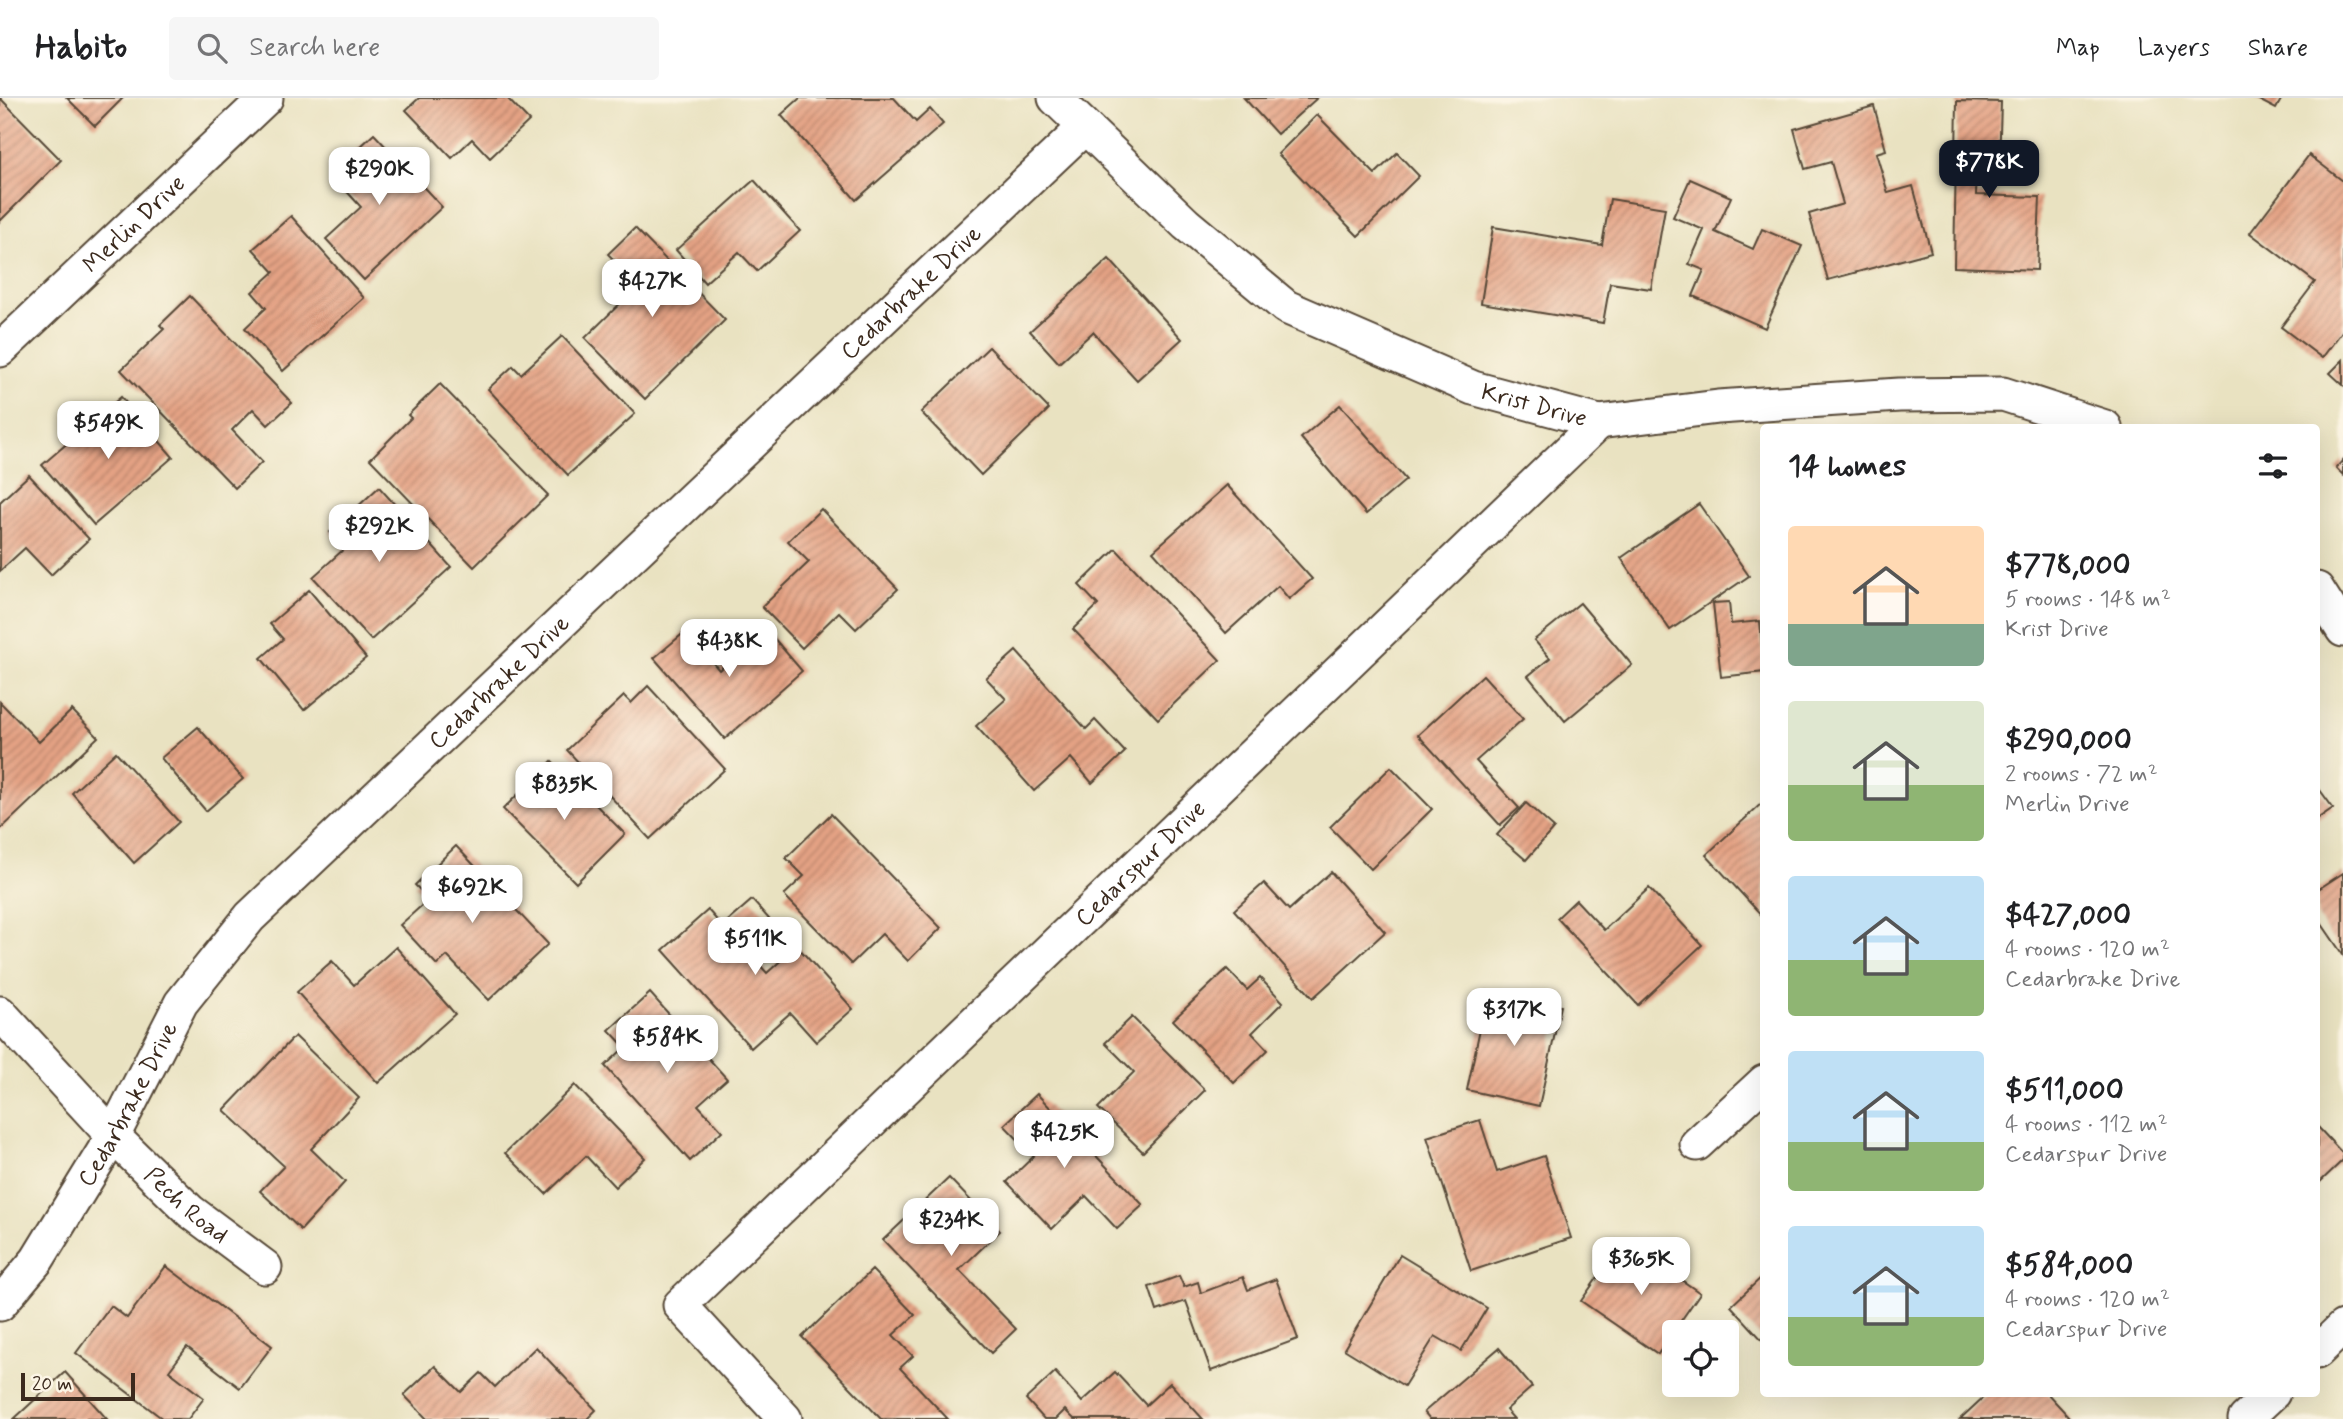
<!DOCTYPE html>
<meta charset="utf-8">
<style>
body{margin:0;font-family:Mynerve,sans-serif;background:#f6f6f6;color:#202124;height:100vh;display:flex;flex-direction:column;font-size:26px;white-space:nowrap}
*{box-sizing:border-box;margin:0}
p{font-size:23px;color:#757577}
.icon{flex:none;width:38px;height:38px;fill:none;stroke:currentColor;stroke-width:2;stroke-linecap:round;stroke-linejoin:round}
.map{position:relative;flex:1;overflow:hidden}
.drawer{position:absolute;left:1760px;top:326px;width:560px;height:973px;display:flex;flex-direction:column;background:#fff;border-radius:7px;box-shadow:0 7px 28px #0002}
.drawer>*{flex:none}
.fabs{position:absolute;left:1662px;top:1222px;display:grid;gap:14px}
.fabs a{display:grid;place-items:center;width:77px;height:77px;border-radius:7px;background:#fff;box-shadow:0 7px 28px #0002;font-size:35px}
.scale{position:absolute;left:21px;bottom:18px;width:114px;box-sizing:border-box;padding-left:7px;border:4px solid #3b2a1e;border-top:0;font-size:19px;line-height:24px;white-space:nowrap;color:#3b2a1e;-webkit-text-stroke:5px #fcf5e5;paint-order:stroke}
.price{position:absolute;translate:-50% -60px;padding:0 16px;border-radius:14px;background:#fff;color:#222;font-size:23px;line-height:46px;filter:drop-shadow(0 2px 4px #0008)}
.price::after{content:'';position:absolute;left:50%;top:42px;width:21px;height:16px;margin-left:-10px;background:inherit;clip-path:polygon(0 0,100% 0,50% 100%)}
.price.active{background:#111827;color:#fff}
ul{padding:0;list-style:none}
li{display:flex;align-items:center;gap:21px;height:175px;padding:0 28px}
li span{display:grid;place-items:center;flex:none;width:196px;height:140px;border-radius:7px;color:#555}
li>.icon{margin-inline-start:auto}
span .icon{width:84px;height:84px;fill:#fffc;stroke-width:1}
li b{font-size:30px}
h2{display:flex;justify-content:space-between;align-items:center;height:84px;padding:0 28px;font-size:30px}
header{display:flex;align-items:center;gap:42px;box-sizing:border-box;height:98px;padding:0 35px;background:#fff;border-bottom:2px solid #e0e0e0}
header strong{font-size:33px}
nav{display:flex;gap:38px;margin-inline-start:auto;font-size:24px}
.search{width:490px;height:63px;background:#f6f6f6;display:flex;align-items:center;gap:18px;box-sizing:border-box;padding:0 24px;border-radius:7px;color:#757577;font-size:26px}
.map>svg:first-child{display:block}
.building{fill:url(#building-hatch)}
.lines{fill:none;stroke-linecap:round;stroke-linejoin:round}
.minor-casing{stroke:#554636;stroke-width:37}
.minor{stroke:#fff;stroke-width:33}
.labels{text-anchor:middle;stroke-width:7;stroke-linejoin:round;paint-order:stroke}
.street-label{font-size:24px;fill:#3b2a1e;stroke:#fcf5e5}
</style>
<header>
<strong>Habito</strong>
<div class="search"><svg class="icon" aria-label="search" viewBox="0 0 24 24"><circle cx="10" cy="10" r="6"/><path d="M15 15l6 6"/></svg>Search here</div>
<nav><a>Map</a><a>Layers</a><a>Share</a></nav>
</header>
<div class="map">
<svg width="2343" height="1321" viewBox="0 0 2343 1321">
<defs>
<pattern id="building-hatch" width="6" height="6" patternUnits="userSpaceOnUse" patternTransform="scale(1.75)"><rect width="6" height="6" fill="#e4a284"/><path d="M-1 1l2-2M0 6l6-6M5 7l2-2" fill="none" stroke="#ba846b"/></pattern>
</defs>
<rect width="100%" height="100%" fill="#fcf5e5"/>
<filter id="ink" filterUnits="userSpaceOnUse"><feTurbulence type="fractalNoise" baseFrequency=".0143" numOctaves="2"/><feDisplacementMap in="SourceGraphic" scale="14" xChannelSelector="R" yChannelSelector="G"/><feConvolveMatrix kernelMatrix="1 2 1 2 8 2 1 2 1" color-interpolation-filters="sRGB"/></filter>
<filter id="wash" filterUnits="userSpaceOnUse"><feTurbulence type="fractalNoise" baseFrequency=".00686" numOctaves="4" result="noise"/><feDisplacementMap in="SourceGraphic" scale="28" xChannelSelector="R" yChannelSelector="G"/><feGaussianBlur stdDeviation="1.57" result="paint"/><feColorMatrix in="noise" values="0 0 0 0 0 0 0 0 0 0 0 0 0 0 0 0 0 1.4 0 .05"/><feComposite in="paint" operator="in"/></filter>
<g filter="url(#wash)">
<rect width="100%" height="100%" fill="#e9e2c1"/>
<g id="blocks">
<g class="building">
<polygon points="0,0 61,62 0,123"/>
<polygon points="67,0 123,0 95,28"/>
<polygon points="419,0 507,0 529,23 490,60 472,41 452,60 406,12"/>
<polygon points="800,0 894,0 916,24 930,11 943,26 856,102 781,17"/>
<polygon points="1244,0 1317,0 1277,36"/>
<polygon points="2255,0 2282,0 2276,11"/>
<polygon points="1957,3 2001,4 1999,68 1977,67 1976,97 2040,99 2037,172 1954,169"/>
<polygon points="1874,8 1886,52 1876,55 1888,95 1913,88 1931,154 1828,182 1809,116 1843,106 1831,64 1805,71 1794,31"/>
<polygon points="1317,17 1375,76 1397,55 1419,78 1358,138 1278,56"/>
<polygon points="374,36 442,109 364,182 326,141 361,109 331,76"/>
<polygon points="2309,57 2343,83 2343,232 2322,260 2281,229 2315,184 2250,135"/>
<polygon points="1690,81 1731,99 1715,134 1753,151 1762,131 1802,148 1765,230 1693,198 1704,172 1689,166 1704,132 1673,119"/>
<polygon points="754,82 800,133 757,173 739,154 705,185 676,152"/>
<polygon points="1610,101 1665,110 1651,191 1610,185 1603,225 1481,205 1493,129 1602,147"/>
<polygon points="291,118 364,200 283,273 245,230 266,210 252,194 274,174 253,151"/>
<polygon points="635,130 725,222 645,301 585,240 639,187 608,156"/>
<polygon points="1109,161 1182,241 1137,282 1093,234 1059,265 1030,233"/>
<polygon points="190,198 292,305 268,327 253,311 232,332 262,364 235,390 121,272 164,231 160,227"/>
<polygon points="562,238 635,316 568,377 488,291 513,268 521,276"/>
<polygon points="989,249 1049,311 981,377 921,314"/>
<polygon points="2343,262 2343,287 2330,275"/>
<polygon points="440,286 548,397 474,469 370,361 411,320 408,317"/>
<polygon points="121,299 173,359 94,427 42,367"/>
<polygon points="1340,307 1406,382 1366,416 1301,340"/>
<polygon points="2343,362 2343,377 2336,370"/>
<polygon points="29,377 89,441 51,477 25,450 0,473 0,404"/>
<polygon points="1227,387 1312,481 1289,501 1278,488 1226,535 1153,453"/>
<polygon points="379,389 451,469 371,542 313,479 344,451 330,434"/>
<polygon points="1699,406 1749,478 1670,532 1621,460"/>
<polygon points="821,411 898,491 856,531 839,514 802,550 762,509 809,464 788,443"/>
<polygon points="1116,451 1220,562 1158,621 1073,531 1098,507 1079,487"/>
<polygon points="309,492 366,560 304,612 261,560 283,541 270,526"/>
<polygon points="1729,504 1731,526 1760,523 1764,574 1721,579 1713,505"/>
<polygon points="1580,505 1632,567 1565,623 1528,578 1550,560 1534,542"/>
<polygon points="766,531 802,573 725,641 654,560 686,533 719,572"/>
<polygon points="1016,553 1086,631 1095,622 1125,654 1092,685 1071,660 1034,693 976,628 1006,601 986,580"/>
<polygon points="1483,577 1523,621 1476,663 1519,710 1500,727 1418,637"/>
<polygon points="648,588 725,671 650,741 567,652 624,598 631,605"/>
<polygon points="0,604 39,644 72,612 98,639 0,732"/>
<polygon points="198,629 243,681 206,713 161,660"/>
<polygon points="116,654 179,724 134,765 72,695"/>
<polygon points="552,663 625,736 576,785 503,711"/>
<polygon points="1391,669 1432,711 1371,771 1330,729"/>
<polygon points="2317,688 2333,710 2317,721"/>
<polygon points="1764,703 1764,820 1706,757"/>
<polygon points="1526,705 1554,730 1526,762 1497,737"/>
<polygon points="831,716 941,830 908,863 882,836 851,866 784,797 804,778 786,760"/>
<polygon points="456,748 548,846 489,902 447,858 437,867 400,827 429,801 415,787"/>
<polygon points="1331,774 1385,834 1313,900 1234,812 1264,785 1289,812"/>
<polygon points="2343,775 2343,857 2317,819 2317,792"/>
<polygon points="1649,790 1702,847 1638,907 1557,820 1576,802 1604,832"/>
<polygon points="752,802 778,831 750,856 767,875 797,848 853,911 816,944 790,915 751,950 663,852 708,812 722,828"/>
<polygon points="396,849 455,916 378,985 297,894 332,863 354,887"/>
<polygon points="1227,871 1247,892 1260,880 1283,904 1252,935 1268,952 1234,985 1173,922"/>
<polygon points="1488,893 1561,908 1539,1008 1467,992"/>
<polygon points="650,895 727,981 698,1007 722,1033 690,1063 605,968 625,949 609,932"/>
<polygon points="1132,919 1205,992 1143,1054 1098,1010 1134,974 1105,945"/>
<polygon points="295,938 359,1000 311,1051 345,1084 301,1132 260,1093 284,1068 224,1012"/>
<polygon points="575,987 645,1060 615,1089 586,1058 546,1096 505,1055"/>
<polygon points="1037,996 1143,1107 1117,1131 1086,1098 1052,1131 1007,1084 1034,1058 1004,1027"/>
<polygon points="1480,1022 1497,1074 1544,1058 1571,1140 1471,1173 1427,1039"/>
<polygon points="2317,1028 2343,1056 2343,1062 2317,1087"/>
<polygon points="949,1080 1000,1133 959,1172 1016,1231 991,1255 883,1142"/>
<polygon points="1624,1142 1700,1195 1658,1256 1581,1203"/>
<polygon points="1400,1157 1487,1210 1461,1253 1435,1238 1404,1288 1344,1251"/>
<polygon points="166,1168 272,1248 240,1290 187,1249 169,1273 204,1300 188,1321 163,1321 76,1255 111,1208 127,1220"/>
<polygon points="872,1172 915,1217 893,1237 913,1258 900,1270 948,1321 881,1321 802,1239"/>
<polygon points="1764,1177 1764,1244 1731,1208"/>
<polygon points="1179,1178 1184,1189 1198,1184 1201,1195 1243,1179 1248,1192 1276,1181 1298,1241 1211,1273 1186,1203 1157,1213 1149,1189"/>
<polygon points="536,1249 596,1312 587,1321 427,1321 404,1297 435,1268 461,1294 481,1275 495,1289"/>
<polygon points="1499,1250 1532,1289 1506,1312 1514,1321 1430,1321 1424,1314"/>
<polygon points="65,1274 107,1321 14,1321"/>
<polygon points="1055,1274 1082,1304 1115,1274 1146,1307 1170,1285 1203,1321 1074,1321 1065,1312 1056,1321 1044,1321 1026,1301"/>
<polygon points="1988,1295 2047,1295 2071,1321 1960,1321"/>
</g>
</g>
</g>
<g filter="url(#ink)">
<use href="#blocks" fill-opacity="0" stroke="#554636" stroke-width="2"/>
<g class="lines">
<defs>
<g id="minor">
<path id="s1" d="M1055,0L1186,126L1286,209L1473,290L1599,324L1718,309L1899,297L2003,296L2105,329"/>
<path id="s2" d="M0,252L266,0"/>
<polyline points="2317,491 2343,532"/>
<path id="s3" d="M0,915L113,1038L190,1113L265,1169"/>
<polyline points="1697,1046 1764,984"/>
<path id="s4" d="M0,1206L37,1162L113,1038L181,905L250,819L1084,30"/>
<polyline points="2317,1254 2343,1229"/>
<path id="s5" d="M785,1321L680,1207L1599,324"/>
<polyline points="2245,1321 2273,1295"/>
</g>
</defs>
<use href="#minor" class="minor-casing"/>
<use href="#minor" class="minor"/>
</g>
</g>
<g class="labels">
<g class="street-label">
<text dy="8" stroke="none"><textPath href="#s2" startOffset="184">Merlin Drive</textPath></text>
<text dy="8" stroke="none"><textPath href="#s4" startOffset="1372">Cedarbrake Drive</textPath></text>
<text dy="8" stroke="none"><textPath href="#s1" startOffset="579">Krist Drive</textPath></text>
<text dy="8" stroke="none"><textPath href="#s4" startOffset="805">Cedarbrake Drive</textPath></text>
<text dy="8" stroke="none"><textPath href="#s5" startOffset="793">Cedarspur Drive</textPath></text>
<text dy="8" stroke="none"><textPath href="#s4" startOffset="238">Cedarbrake Drive</textPath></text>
<text dy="8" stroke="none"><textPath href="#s3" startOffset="268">Pech Road</textPath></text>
</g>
</g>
</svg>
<div class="fabs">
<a><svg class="icon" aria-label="locate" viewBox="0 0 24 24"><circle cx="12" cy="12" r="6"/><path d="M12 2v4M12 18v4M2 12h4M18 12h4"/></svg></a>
</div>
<div class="scale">20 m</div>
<b class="price active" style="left:1989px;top:102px">$778K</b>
<b class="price" style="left:379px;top:109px">$290K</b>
<b class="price" style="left:652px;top:221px">$427K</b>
<b class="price" style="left:108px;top:363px">$549K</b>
<b class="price" style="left:379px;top:466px">$292K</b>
<b class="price" style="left:729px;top:581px">$438K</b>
<b class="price" style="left:564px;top:724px">$835K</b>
<b class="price" style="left:472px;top:827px">$692K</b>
<b class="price" style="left:755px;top:879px">$511K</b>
<b class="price" style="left:1514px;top:950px">$317K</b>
<b class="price" style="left:667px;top:977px">$584K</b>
<b class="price" style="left:1064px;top:1072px">$425K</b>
<b class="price" style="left:951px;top:1160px">$234K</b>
<b class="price" style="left:1641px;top:1199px">$365K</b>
<section class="drawer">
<h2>14 homes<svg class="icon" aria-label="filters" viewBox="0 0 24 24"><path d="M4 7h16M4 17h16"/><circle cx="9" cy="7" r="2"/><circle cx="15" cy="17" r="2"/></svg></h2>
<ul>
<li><span style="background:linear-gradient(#ffd9b3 70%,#7fa58c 0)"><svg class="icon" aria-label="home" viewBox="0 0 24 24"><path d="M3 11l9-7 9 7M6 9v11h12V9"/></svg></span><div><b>$778,000</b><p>5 rooms · 148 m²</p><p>Krist Drive</p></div></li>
<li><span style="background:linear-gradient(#dfe7d0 60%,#8fb573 0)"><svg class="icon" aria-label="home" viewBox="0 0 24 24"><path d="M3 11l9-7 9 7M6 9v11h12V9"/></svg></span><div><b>$290,000</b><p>2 rooms · 72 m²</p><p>Merlin Drive</p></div></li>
<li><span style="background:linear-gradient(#bfe0f5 60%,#8fb573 0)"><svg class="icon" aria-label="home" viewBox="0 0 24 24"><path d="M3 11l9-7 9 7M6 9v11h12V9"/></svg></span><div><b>$427,000</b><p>4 rooms · 120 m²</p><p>Cedarbrake Drive</p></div></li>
<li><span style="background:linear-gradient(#bfe0f5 65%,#8fb573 0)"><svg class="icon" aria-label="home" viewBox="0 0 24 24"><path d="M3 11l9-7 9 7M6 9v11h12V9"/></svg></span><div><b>$511,000</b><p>4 rooms · 112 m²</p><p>Cedarspur Drive</p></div></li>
<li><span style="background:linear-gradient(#bfe0f5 65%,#8fb573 0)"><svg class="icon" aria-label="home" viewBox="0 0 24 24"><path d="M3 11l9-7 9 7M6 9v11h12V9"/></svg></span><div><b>$584,000</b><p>4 rooms · 120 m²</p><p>Cedarspur Drive</p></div></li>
</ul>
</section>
</div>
